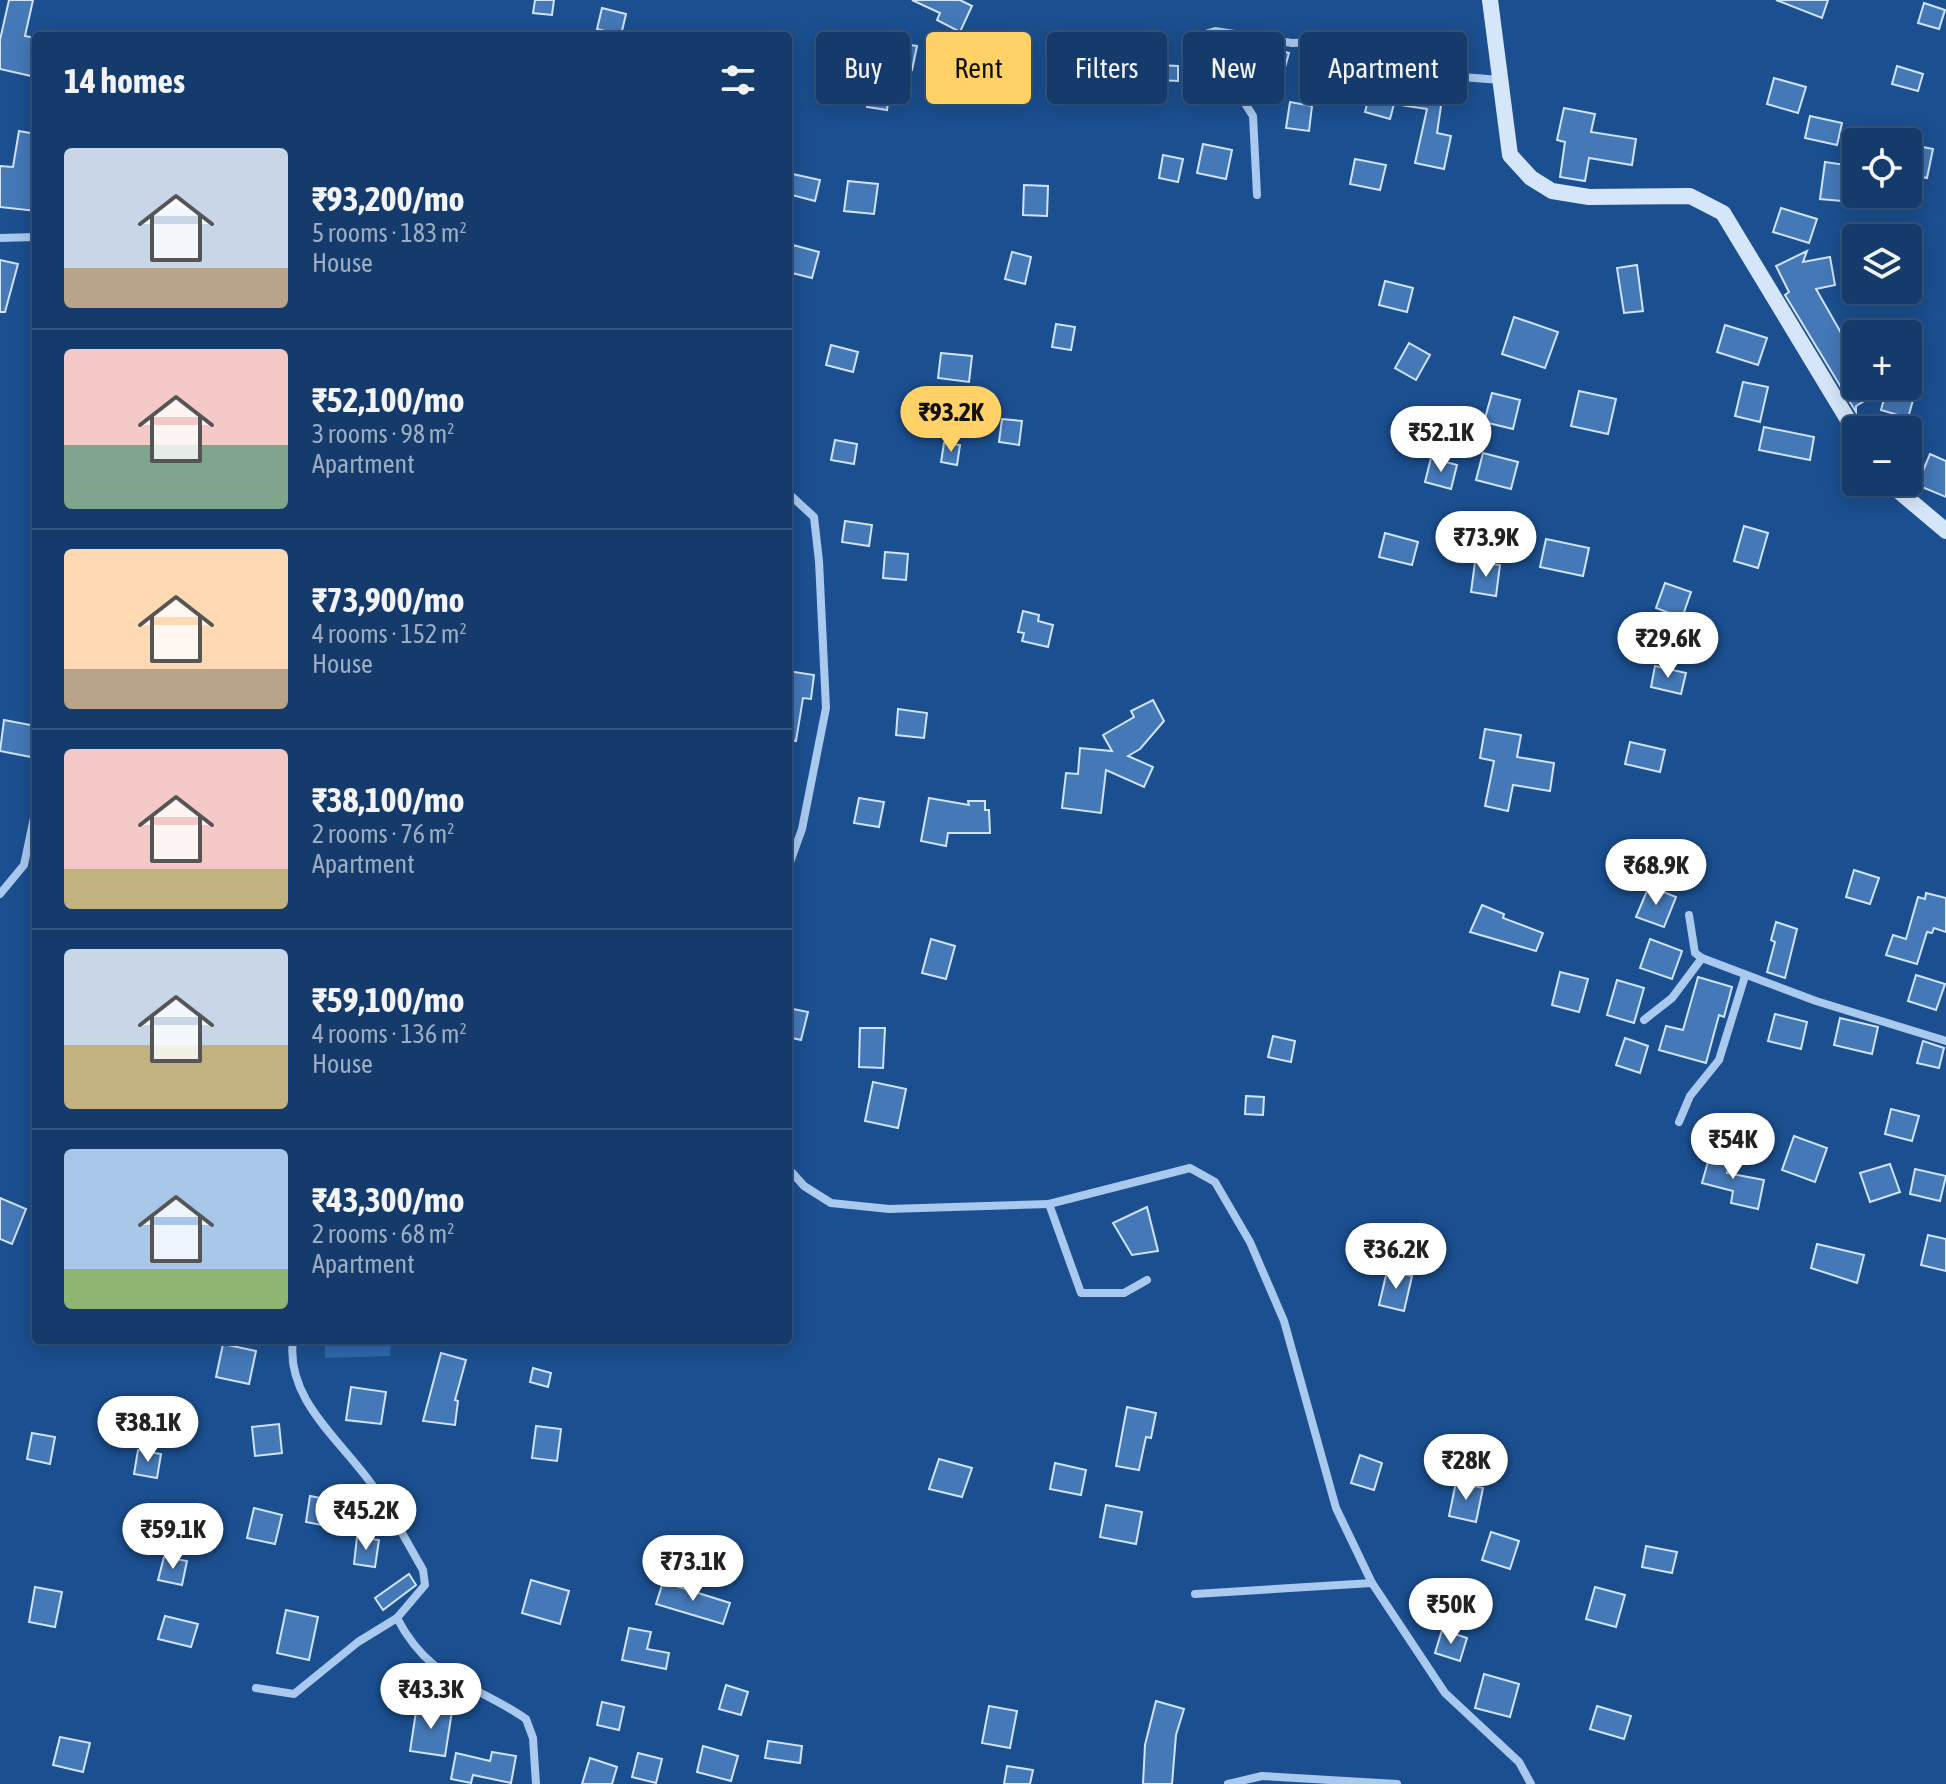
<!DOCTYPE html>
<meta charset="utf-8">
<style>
body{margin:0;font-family:"Asap Condensed",sans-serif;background:#214673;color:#f1f3f6;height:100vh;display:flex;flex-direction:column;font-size:30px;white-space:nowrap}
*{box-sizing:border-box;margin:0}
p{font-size:26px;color:#9dadc1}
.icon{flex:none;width:44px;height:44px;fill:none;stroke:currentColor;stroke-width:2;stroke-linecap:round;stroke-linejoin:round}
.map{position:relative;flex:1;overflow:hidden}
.panel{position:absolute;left:32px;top:32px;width:760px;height:1312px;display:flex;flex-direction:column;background:#143b6b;border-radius:8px;box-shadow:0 4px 20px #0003,0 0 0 2px #33557e}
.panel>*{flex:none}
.top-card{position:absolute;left:816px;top:32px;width:760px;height:72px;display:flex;gap:16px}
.tools{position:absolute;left:1842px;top:128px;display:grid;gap:16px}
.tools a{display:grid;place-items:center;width:80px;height:80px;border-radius:8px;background:#143b6b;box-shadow:0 4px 20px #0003,0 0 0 2px #33557e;font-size:40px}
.price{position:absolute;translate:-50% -68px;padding:0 18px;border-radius:28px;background:#fff;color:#222;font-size:26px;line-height:52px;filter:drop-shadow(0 2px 4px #0008)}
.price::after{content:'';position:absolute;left:50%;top:48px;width:24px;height:18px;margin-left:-12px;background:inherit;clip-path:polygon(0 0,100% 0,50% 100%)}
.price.active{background:#ffd166;color:#111}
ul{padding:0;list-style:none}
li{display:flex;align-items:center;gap:24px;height:200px;padding:0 32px}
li+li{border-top:2px solid #33557e}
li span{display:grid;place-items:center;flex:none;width:224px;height:160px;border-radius:8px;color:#555}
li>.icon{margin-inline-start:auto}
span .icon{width:96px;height:96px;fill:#fffc;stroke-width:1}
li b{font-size:34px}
h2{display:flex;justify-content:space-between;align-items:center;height:96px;padding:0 32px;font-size:34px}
.pill{padding:0 28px;border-radius:8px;background:#143b6b;box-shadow:0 4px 20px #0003,0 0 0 2px #33557e;font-size:28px;line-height:72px}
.pill.active{background:#ffd166;color:#111}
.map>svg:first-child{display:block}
.green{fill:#2e69ad}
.building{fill:#4478b7;stroke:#cfe3fa;stroke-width:2}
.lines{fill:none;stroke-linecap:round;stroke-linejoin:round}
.minor{stroke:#a9c9ee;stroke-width:8}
.secondary{stroke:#d6e6fa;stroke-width:16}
</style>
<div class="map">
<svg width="1946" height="1784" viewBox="0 0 1946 1784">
<rect width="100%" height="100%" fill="#1b4f8f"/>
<polygon class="green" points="325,1340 391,1340 390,1356 325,1358"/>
<g class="building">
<polygon points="9,0 33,0 25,36 36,38 31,76 0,69 0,40"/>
<polygon points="535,0 554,0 552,15 533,13"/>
<polygon points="912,0 960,0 972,6 960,32 937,20 940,13"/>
<polygon points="1776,0 1828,0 1822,18"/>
<polygon points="1924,3 1945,10 1939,29 1918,23"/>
<polygon points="602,8 626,14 621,35 597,29"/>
<polygon points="968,33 986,40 977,61 959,54"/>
<polygon points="1125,41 1153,41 1153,63 1125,64"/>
<polygon points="893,42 917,46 912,70 888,65"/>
<polygon points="1255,44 1289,53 1280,85 1247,77"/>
<polygon points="1326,49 1357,55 1351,84 1320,78"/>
<polygon points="1158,65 1178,66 1178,81 1158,80"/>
<polygon points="1897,66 1923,74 1918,91 1892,84"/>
<polygon points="1413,74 1445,79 1437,133 1451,136 1444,169 1415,163 1427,109 1394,104 1390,119 1365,112 1372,84 1410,94"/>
<polygon points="1774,78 1806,87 1798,113 1767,104"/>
<polygon points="870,87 890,90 887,110 867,107"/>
<polygon points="1290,102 1312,106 1309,131 1286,128"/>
<polygon points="1564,108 1595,114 1591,132 1636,139 1632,165 1589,158 1585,181 1560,177 1565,142 1557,140"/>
<polygon points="1810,116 1842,123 1837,145 1805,138"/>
<polygon points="19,131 36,134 36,211 0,207 0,166 13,167"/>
<polygon points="1203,144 1232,150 1226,179 1197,173"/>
<polygon points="1908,144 1933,149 1927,178 1908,174"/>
<polygon points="1163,155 1183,159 1178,182 1159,178"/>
<polygon points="1355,159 1386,165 1380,190 1350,184"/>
<polygon points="1825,162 1846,165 1842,201 1820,199"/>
<polygon points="788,173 820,180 815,201 788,194"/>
<polygon points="848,181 878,184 874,214 844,211"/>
<polygon points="1024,185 1048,186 1047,216 1023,215"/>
<polygon points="1781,208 1817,219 1809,243 1773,232"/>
<polygon points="793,245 819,252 812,278 788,272"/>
<polygon points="1807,251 1803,262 1830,257 1835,285 1816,289 1856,359 1856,386 1917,386 1908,418 1881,410 1887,388 1856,406 1856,412 1785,295 1789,292 1776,266"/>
<polygon points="1012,252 1031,257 1025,284 1005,279"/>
<polygon points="0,260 18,264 5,312 0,312"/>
<polygon points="1637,265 1643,311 1624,313 1617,268"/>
<polygon points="1385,281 1413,288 1407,312 1379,305"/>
<polygon points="1514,317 1558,332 1545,368 1502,354"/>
<polygon points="1056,324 1075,327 1071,350 1052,347"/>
<polygon points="1725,325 1767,338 1758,365 1717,352"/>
<polygon points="1409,343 1430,355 1416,380 1395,368"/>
<polygon points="831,345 858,352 853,372 826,365"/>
<polygon points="941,353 972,356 969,382 938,378"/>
<polygon points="1743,382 1768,387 1760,422 1735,416"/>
<polygon points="1579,391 1616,399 1608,434 1571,426"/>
<polygon points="1492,393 1520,400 1513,429 1484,422"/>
<polygon points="1002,419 1022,421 1019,445 999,442"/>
<polygon points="1764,427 1814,437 1810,460 1759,450"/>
<polygon points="835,440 857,444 854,464 831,460"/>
<polygon points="944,443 960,445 957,465 941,462"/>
<polygon points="1483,453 1518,462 1511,489 1476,480"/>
<polygon points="1930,454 1946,461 1946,497 1917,485"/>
<polygon points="1431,458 1457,465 1451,489 1425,482"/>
<polygon points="845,521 872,525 869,546 842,542"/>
<polygon points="1744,526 1768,533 1758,568 1734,561"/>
<polygon points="1385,533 1418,542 1412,565 1379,557"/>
<polygon points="1546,539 1589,548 1583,576 1540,567"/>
<polygon points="885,552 908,554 906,580 883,578"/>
<polygon points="1475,562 1500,565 1496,596 1471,592"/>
<polygon points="1665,583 1691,592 1682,618 1656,608"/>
<polygon points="1023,611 1039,615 1038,621 1053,625 1048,647 1022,641 1024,633 1018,632"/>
<polygon points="1655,666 1686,673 1681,694 1651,687"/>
<polygon points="788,671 814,675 811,699 803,698 796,741 788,740"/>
<polygon points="1153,700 1164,721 1140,749 1128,756 1153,767 1144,787 1106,770 1101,813 1062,808 1066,773 1078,774 1080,748 1112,751 1103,735 1134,717 1131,711"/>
<polygon points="898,709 927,713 924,738 896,735"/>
<polygon points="4,720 36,726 36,758 0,751"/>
<polygon points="1485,729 1521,735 1517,757 1554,763 1550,791 1513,785 1508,811 1485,806 1494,761 1480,758"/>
<polygon points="1630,742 1665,750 1660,772 1625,764"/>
<polygon points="859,798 884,802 879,827 854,823"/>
<polygon points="929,798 969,805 968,801 985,801 985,810 989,810 990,833 948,833 946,846 921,841"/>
<polygon points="1854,870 1879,878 1870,904 1846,897"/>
<polygon points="1649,886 1676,897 1664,927 1636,917"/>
<polygon points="1926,893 1946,898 1946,932 1934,928 1932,933 1927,932 1917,964 1886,955 1893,935 1906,939 1918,897 1925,899"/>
<polygon points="1482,905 1504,914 1503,918 1543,933 1536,951 1470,932"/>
<polygon points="1776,922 1797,929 1785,978 1767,972 1775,942 1771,940"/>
<polygon points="931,939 955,946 946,979 922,973"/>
<polygon points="1650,939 1682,951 1672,979 1640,968"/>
<polygon points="1560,972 1588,979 1579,1012 1552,1005"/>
<polygon points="1916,975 1945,984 1936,1010 1908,1001"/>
<polygon points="1698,977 1732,987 1724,1017 1719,1015 1706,1063 1659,1050 1666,1026 1683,1030"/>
<polygon points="1617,980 1644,988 1634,1023 1607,1015"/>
<polygon points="788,1008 808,1012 801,1040 788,1037"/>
<polygon points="1775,1014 1807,1022 1801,1049 1768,1041"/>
<polygon points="1840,1018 1878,1027 1872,1054 1834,1045"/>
<polygon points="860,1028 885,1028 883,1068 859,1067"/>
<polygon points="1273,1036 1295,1041 1291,1062 1268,1057"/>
<polygon points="1625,1038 1648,1046 1640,1073 1616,1065"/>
<polygon points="1923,1041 1944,1048 1939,1068 1917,1063"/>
<polygon points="873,1082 906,1089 898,1128 865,1121"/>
<polygon points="1246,1096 1264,1097 1263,1115 1245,1114"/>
<polygon points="1891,1109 1919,1116 1912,1141 1885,1134"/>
<polygon points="1794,1136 1827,1148 1815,1182 1782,1170"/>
<polygon points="1711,1151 1732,1156 1727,1173 1764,1180 1758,1209 1731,1203 1733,1191 1702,1183"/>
<polygon points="1890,1164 1900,1192 1870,1202 1860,1173"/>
<polygon points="1915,1169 1946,1176 1940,1201 1910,1194"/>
<polygon points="0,1198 26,1209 12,1244 0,1239"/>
<polygon points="1147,1207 1158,1251 1132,1255 1113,1223"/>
<polygon points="1928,1235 1946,1239 1946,1271 1921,1265"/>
<polygon points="1817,1244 1864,1255 1857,1283 1811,1268"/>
<polygon points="1387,1271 1412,1276 1404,1311 1379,1305"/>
<polygon points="223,1344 256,1351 249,1384 216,1377"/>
<polygon points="441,1353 466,1360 455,1400 458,1401 455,1425 423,1421"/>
<polygon points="533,1368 551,1373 548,1387 530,1382"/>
<polygon points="351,1387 386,1392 381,1424 346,1420"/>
<polygon points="1127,1407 1156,1413 1151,1438 1146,1437 1139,1470 1116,1466"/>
<polygon points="279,1424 282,1453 255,1456 252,1427"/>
<polygon points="536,1426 561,1429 557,1461 532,1458"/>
<polygon points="32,1433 55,1437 50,1464 27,1459"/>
<polygon points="138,1450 161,1454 157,1478 134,1474"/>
<polygon points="1360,1455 1382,1463 1374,1490 1351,1483"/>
<polygon points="939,1459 972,1468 962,1497 929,1489"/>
<polygon points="1055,1463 1086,1470 1081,1495 1050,1489"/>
<polygon points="1456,1482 1483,1488 1476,1522 1449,1516"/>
<polygon points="310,1496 332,1500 327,1526 306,1522"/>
<polygon points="1106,1505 1142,1512 1136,1544 1100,1537"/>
<polygon points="254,1508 282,1515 275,1544 247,1538"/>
<polygon points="1491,1532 1519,1541 1510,1569 1482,1560"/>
<polygon points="357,1537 379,1540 375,1567 354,1564"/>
<polygon points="1646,1546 1677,1552 1672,1573 1642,1567"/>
<polygon points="164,1557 187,1561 182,1585 158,1580"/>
<polygon points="409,1574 416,1585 383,1610 375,1598"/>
<polygon points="531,1580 569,1591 560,1624 522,1613"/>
<polygon points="663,1582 730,1603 723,1624 656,1604"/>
<polygon points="35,1587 62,1592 55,1627 29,1622"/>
<polygon points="1595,1587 1625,1595 1616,1627 1586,1619"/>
<polygon points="286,1610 318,1617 309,1660 277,1653"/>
<polygon points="165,1616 198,1624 191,1647 158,1639"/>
<polygon points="629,1628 651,1632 647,1649 669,1653 666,1669 622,1660"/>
<polygon points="1442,1630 1467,1638 1460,1661 1435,1653"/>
<polygon points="1484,1674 1519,1684 1510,1717 1475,1708"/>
<polygon points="726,1685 748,1692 741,1715 719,1709"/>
<polygon points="1156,1701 1184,1709 1176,1735 1172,1784 1143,1784 1145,1745"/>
<polygon points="602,1702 624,1707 619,1730 597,1725"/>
<polygon points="417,1705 452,1711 445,1756 410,1751"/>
<polygon points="989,1706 1017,1711 1010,1748 982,1743"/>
<polygon points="1597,1706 1631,1716 1624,1739 1590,1729"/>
<polygon points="60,1737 90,1743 83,1772 53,1765"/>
<polygon points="768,1741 802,1746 800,1763 765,1758"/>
<polygon points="703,1746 738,1756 731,1781 697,1772"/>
<polygon points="492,1752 516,1756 511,1783 473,1775 471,1783 451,1779 456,1753 490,1761"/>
<polygon points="638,1753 662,1759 656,1783 632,1777"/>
<polygon points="590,1758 617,1767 612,1784 582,1784"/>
<polygon points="1007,1766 1033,1770 1030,1784 1004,1784"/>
</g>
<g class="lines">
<g class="minor">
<polyline points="1257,195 1253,116 1236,89 1198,48 1199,36 1215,31 1292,43 1349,41 1462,77 1500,80"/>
<polyline points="0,238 36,237"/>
<polyline points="788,493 814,517 819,561 826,708 802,829 788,868"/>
<polyline points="0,894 24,865 36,808"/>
<polyline points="1689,915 1695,953 1702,958 1816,1001 1946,1041"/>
<polyline points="1644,1020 1672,998 1702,958"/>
<polyline points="1679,1122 1690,1096 1719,1060 1745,976"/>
<polyline points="788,1168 804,1186 831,1203 889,1209 1049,1204"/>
<polyline points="1147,1280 1124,1293 1081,1293 1049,1204 1190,1168 1215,1182 1250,1242 1284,1321 1336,1508 1372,1583 1445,1693 1519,1762 1531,1784"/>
<path d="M293,1340C285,1400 342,1441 373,1486C391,1512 407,1542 423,1570L425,1585L397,1618C431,1683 473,1682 526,1719L533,1738L536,1784"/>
<polyline points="1195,1594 1372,1583"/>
<polyline points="256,1688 294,1694 358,1642 397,1618"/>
<polyline points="1228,1784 1262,1776 1397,1784"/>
</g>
<g class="secondary">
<polyline points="1490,0 1510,155 1531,178 1552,191 1589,197 1690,196 1723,213 1856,433"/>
<polyline points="1888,482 1946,531"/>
</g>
</g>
</svg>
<div class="tools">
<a><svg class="icon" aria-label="locate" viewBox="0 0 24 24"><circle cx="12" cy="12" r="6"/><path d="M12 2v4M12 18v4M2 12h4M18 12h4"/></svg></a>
<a><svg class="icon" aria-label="layers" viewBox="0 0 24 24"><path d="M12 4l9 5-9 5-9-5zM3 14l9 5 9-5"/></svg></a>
<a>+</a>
<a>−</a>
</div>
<b class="price active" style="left:951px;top:454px">₹93.2K</b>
<b class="price" style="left:1441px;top:474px">₹52.1K</b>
<b class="price" style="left:1486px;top:579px">₹73.9K</b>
<b class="price" style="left:1668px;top:680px">₹29.6K</b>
<b class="price" style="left:1656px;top:907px">₹68.9K</b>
<b class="price" style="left:1733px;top:1181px">₹54K</b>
<b class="price" style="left:1396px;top:1291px">₹36.2K</b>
<b class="price" style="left:148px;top:1464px">₹38.1K</b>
<b class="price" style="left:1466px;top:1502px">₹28K</b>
<b class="price" style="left:366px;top:1552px">₹45.2K</b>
<b class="price" style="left:173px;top:1571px">₹59.1K</b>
<b class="price" style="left:693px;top:1603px">₹73.1K</b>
<b class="price" style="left:1451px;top:1646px">₹50K</b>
<b class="price" style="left:431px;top:1731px">₹43.3K</b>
<div class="top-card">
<a class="pill">Buy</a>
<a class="pill active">Rent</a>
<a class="pill">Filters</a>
<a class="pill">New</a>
<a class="pill">Apartment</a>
</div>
<section class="panel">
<h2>14 homes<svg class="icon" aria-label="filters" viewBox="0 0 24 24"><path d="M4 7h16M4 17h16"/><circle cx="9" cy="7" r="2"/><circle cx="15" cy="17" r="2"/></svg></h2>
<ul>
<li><span style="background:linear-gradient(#c9d6e8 75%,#b9a48a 0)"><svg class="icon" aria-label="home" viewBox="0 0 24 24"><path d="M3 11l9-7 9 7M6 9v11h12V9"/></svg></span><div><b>₹93,200/mo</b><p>5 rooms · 183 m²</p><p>House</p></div></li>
<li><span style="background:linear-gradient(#f6c9c9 60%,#7fa58c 0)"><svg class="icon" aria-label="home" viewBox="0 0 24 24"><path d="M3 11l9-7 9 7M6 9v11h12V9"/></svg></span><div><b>₹52,100/mo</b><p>3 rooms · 98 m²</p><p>Apartment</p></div></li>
<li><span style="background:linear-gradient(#ffd9b3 75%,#b9a48a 0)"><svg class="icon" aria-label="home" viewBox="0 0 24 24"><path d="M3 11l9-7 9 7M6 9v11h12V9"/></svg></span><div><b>₹73,900/mo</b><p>4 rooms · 152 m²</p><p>House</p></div></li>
<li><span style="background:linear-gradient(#f6c9c9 75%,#c2b280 0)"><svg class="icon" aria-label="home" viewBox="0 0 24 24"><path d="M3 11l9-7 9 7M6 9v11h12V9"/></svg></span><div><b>₹38,100/mo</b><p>2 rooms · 76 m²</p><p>Apartment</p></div></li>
<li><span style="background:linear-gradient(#c9d6e8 60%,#c2b280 0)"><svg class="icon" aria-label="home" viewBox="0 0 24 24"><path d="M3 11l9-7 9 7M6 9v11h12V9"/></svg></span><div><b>₹59,100/mo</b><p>4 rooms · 136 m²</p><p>House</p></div></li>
<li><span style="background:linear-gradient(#a9c7e8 75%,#8fb573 0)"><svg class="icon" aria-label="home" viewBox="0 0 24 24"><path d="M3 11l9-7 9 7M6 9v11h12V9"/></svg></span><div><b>₹43,300/mo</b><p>2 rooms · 68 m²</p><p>Apartment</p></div></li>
</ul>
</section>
</div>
